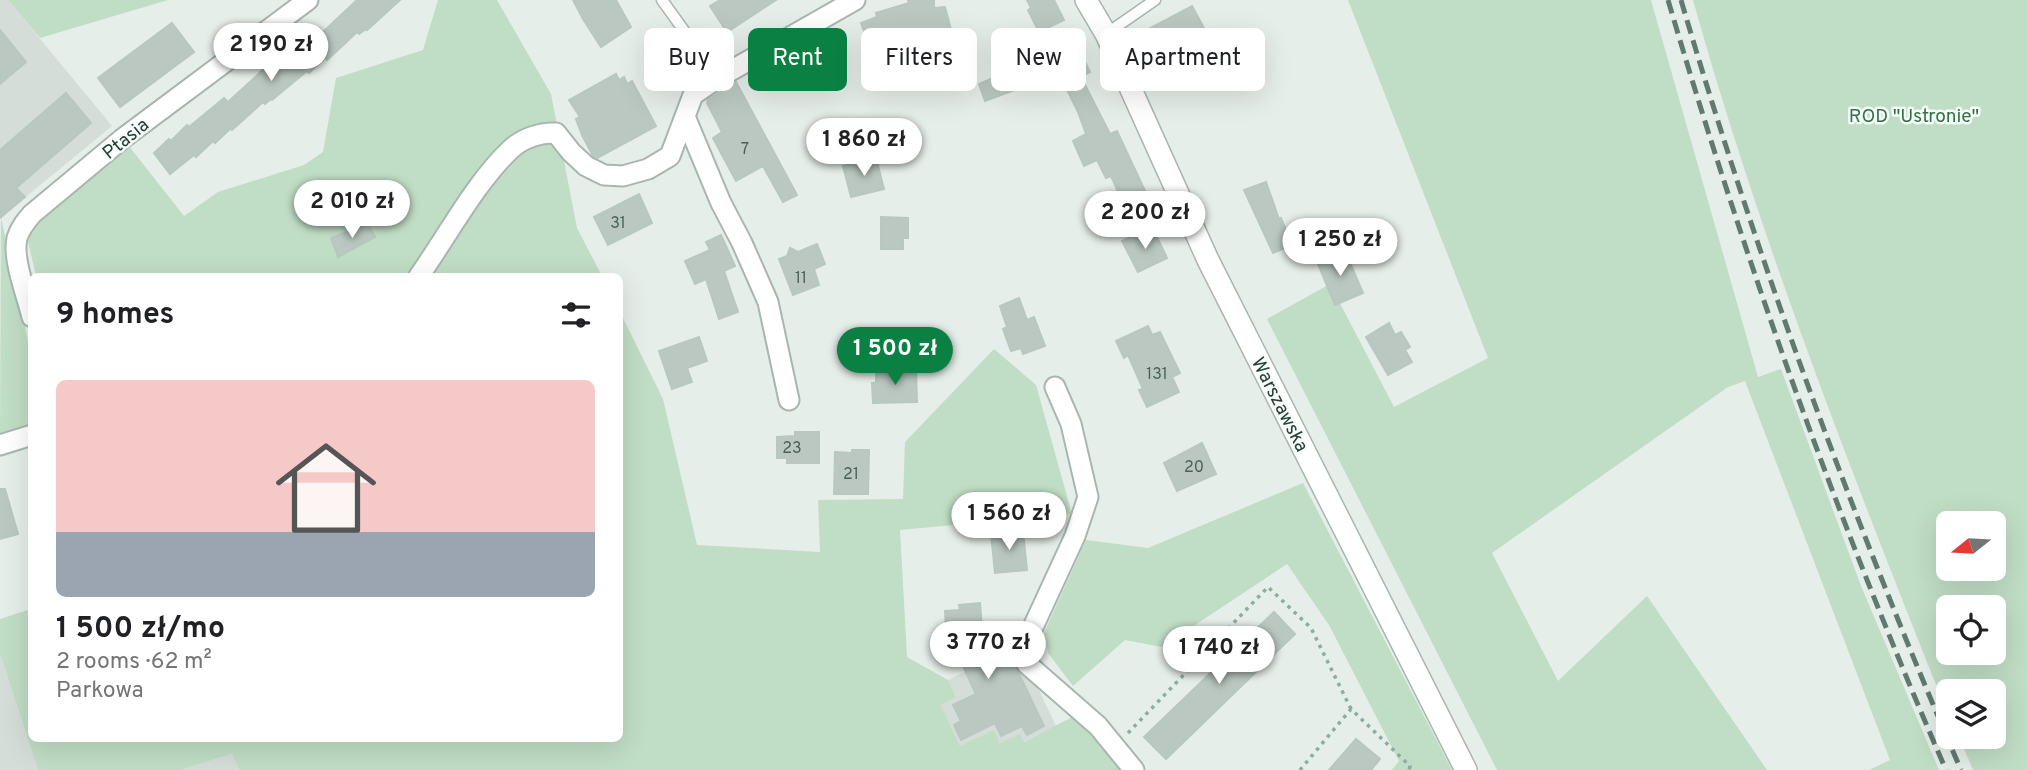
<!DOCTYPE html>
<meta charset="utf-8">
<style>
body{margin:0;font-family:Overpass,sans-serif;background:#f2f2f2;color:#202124;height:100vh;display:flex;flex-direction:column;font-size:26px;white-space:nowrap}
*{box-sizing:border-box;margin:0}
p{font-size:23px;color:#757577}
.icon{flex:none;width:38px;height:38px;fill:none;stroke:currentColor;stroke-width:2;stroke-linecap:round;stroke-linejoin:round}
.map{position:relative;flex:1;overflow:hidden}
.side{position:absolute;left:28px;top:273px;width:595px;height:469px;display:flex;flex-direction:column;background:#fff;border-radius:10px;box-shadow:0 7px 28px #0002}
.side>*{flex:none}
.banner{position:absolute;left:644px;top:28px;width:665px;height:63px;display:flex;gap:14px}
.needle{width:46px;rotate:252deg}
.controls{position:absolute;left:1936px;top:511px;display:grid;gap:14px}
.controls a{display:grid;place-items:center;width:70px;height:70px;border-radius:10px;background:#fff;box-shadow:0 7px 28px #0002;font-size:35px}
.price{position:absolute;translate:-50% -60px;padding:0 16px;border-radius:24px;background:#fff;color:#222;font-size:23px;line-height:46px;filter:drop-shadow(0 2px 4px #0008)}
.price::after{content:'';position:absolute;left:50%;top:42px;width:21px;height:16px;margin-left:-10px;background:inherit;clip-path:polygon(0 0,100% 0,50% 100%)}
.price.current{background:#0b8043;color:#fff}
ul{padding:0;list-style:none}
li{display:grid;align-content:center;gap:14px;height:371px;padding:0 28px}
li span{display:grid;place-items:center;height:217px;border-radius:10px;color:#555}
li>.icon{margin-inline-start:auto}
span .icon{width:126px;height:126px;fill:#fffc;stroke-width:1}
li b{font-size:30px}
h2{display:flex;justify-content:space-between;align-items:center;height:84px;padding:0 28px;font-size:30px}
.tag{padding:0 24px;border-radius:10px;background:#fff;box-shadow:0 7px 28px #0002;font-size:24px;line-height:63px}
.tag.current{background:#0b8043;color:#fff}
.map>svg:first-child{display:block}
.built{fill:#d4ddd8}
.green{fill:#c0ddc5;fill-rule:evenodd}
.building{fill:#bbc8c2;stroke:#b8c7bf;stroke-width:2}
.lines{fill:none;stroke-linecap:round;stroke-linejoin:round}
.service-casing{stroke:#a9b6af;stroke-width:13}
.minor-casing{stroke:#a9b6af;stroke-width:23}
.tertiary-casing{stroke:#a9b6af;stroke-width:24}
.path{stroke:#88af9f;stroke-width:3.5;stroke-dasharray:3.5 5;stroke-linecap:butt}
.service{stroke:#fff;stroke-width:10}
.minor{stroke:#fff;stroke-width:19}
.tertiary{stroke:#fff;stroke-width:21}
.rail{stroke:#607a70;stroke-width:5;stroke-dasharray:14 7;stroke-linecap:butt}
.labels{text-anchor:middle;stroke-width:5;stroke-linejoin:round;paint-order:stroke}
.number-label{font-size:16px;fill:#4b6158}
.park-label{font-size:19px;fill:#327345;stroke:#f6faf8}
.street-label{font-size:19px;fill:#263f35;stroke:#f6faf8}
</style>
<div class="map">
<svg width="2027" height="770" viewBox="0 0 2027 770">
<rect width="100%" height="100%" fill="#e6eee9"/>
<g class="built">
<polygon points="0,0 8,0 112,126 0,218"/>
<polygon points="1018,646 1056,726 1023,742 1000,743 994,731 960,746 941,705 956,697 948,680"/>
<polygon points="0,654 38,770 0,770"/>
<polygon points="232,754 239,770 180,770"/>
</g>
<g class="green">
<polygon points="8,0 168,0 40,38"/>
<polygon points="438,0 497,0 551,94 577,228 602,276 36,276 28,242 32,229 128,145 184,216 218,192 304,165 323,152 336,78 423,50"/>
<polygon points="1348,0 1651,0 1758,377 1781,369 1861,586 1939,770 1869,770 1890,760 1745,381 1728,387 1492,553 1558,681 1647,596 1767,770 1497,770 1267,319 1330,284 1394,407 1488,358"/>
<path d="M1693,0H2027V770H1973L1959,737H1993V691H1948V711L1934,680C1845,456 1758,232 1693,0ZM1948,523H1993V569H1948ZM1948,607H1993V653H1948Z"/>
<polygon points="1,218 31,355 32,425 0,435"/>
<polygon points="620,312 663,399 697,545 820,552 818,500 903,499 905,442 994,349 1036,385 1072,514 900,530 907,657 948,680 956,697 941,705 960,746 994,730 1000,743 1020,734 1024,742 1078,714 1134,770 239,770 232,754 180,770 38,770 0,654 0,619 31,609 32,738 620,738"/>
<polygon points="1303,483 1452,770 1392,770 1399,761 1329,625 1287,564 1162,647 1125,640 1073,686 1048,653 1044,633 1086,540 1148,548"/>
</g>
<g class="building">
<polygon points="357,0 400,0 367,30 366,29 359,34 357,32 327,60 325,58 309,73 307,71 272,100 271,99 265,104 263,102 232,130 231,128 215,143 213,141 196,157 194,155 170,174 154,153 169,139 171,141 187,125 189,127 224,98 228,102 264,69 265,71 300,42 302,44 319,28 323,32"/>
<polygon points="573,0 616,0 631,27 601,47 583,19"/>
<polygon points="720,0 776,0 727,32 710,6"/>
<polygon points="908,0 934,0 934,8 945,7 955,45 905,57 910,69 882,78 861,23 877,17 876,13 909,3"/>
<polygon points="1027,0 1054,0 1064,20 1039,32 1028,10 1031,8"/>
<polygon points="1192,6 1212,43 1165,67 1145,31"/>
<polygon points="172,23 194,52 120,107 98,78"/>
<polygon points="0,30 26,62 0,84"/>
<polygon points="1080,52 1090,72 1081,77 1110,134 1117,131 1146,193 1123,203 1111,176 1106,178 1097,160 1084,166 1073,141 1086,134 1078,112 1055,65"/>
<polygon points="1006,72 1012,91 985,101 979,84"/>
<polygon points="616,74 619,80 624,77 627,84 632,81 656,126 597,158 593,156 582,135 576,119 580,117 569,100"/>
<polygon points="736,82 797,195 783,202 763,166 736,181 713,138 722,132 707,103 708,100"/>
<polygon points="66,93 91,123 16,188 25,197 0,218 0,150"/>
<polygon points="876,158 884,189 851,197 843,166"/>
<polygon points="1266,182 1279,219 1281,218 1292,245 1273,253 1244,190"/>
<polygon points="639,194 652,223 608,245 594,217"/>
<polygon points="881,217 908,218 908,238 903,238 903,249 881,249"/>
<polygon points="368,224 375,237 338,257 331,238"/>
<polygon points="1154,231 1167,258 1138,272 1122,241 1137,234 1140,239"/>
<polygon points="721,235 735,266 724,271 738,312 719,319 706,279 695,284 685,261 710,250 706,242"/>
<polygon points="817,244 825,264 814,269 819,285 793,295 779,259 787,256 790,248 798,252"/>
<polygon points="1345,251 1363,293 1335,305 1318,264"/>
<polygon points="1019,298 1027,320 1034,317 1045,346 1023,354 1021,348 1011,351 1003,329 1007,327 1000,306"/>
<polygon points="1389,323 1395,335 1401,332 1410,347 1405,350 1412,362 1388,375 1366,337"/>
<polygon points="1148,326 1152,335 1160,332 1180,373 1172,377 1179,392 1147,407 1139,390 1143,389 1128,355 1124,358 1116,341"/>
<polygon points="699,337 707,361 687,368 692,382 672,389 659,351"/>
<polygon points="916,370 917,402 873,403 872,383 876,383 876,371"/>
<polygon points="795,432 819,432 819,463 787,463 787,458 777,458 777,437 795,436"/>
<polygon points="1202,443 1216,474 1177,491 1164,463"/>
<polygon points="852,450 869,450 868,494 834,494 835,452 852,453"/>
<polygon points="0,489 5,489 18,534 0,539"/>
<polygon points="1023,531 1027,570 995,573 991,534"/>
<polygon points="980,603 985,668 1011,657 1044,726 1027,735 1022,726 1001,736 995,723 961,740 954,725 961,721 953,705 976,694 957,653 954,654 953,643 947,643 945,611 960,610 959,605"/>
<polygon points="1274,612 1295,634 1166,759 1144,737"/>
<polygon points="1356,739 1380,759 1371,770 1329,770"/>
</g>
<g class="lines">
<defs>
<g id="service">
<polyline points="662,0 718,78"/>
<polyline points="1106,34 1155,0"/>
</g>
<g id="minor">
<polyline points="686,119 721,203 742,243 768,302 789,400"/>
<path d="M419,276C448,235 475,183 511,149C523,138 541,132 556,133L571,152L586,166L604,175L623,176L648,169L670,156L693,95L718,78L855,0"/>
<path d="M32,317C27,296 12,259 17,238C20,228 26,221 32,214L122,139L308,0"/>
<polyline points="1055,387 1071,424 1088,497 1075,536 1022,651 1027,664 1098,726 1134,770"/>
<polyline points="0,445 32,435"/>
</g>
<polyline id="tertiary" points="1086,0 1106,34 1208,260 1466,770"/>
</defs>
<use href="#service" class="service-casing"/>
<use href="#minor" class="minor-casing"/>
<use href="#tertiary" class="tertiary-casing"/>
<g class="path">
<polyline points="1128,733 1268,587 1311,628 1351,709"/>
<polyline points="1300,770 1351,709 1410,766 1409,770"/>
</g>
<use href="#service" class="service"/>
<use href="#minor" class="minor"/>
<use href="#tertiary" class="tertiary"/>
<g class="rail">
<path d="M1668,0C1745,261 1837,520 1946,770"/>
<path d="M1681,0C1758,262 1853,520 1961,770"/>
</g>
</g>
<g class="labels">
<g class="number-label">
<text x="745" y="154">7</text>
<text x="618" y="228">31</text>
<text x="801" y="283">11</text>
<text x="1157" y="379">131</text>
<text x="792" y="453">23</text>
<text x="1194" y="472">20</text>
<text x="851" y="479">21</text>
</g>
<g class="park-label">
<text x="1914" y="122">ROD "Ustronie"</text>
</g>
<g class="street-label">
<text transform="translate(125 138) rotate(-39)" y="7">Ptasia</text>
<text transform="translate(1281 404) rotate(63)" y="7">Warszawska</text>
</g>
</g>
</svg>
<div class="controls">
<a><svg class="needle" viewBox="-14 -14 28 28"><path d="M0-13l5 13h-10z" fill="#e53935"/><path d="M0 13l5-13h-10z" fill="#757577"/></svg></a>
<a><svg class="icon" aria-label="locate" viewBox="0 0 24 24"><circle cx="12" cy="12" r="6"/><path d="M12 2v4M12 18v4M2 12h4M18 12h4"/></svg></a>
<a><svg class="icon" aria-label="layers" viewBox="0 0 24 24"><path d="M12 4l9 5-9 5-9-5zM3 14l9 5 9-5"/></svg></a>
</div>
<b class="price" style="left:271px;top:83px">2 190 zł</b>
<b class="price" style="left:864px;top:178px">1 860 zł</b>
<b class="price" style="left:352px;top:240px">2 010 zł</b>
<b class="price" style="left:1145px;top:251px">2 200 zł</b>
<b class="price" style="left:1340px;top:278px">1 250 zł</b>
<b class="price current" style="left:895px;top:387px">1 500 zł</b>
<b class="price" style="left:1009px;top:552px">1 560 zł</b>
<b class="price" style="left:988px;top:681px">3 770 zł</b>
<b class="price" style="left:1219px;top:686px">1 740 zł</b>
<div class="banner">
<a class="tag">Buy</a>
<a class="tag current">Rent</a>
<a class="tag">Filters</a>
<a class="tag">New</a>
<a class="tag">Apartment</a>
</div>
<section class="side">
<h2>9 homes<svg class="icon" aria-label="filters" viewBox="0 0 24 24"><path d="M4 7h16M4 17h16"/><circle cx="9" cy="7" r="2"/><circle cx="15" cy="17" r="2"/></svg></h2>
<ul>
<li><span style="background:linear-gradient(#f6c9c9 70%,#9aa5b1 0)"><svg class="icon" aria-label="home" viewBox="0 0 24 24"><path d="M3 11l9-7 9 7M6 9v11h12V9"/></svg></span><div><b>1 500 zł/mo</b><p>2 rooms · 62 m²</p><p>Parkowa</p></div></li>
</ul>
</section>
</div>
